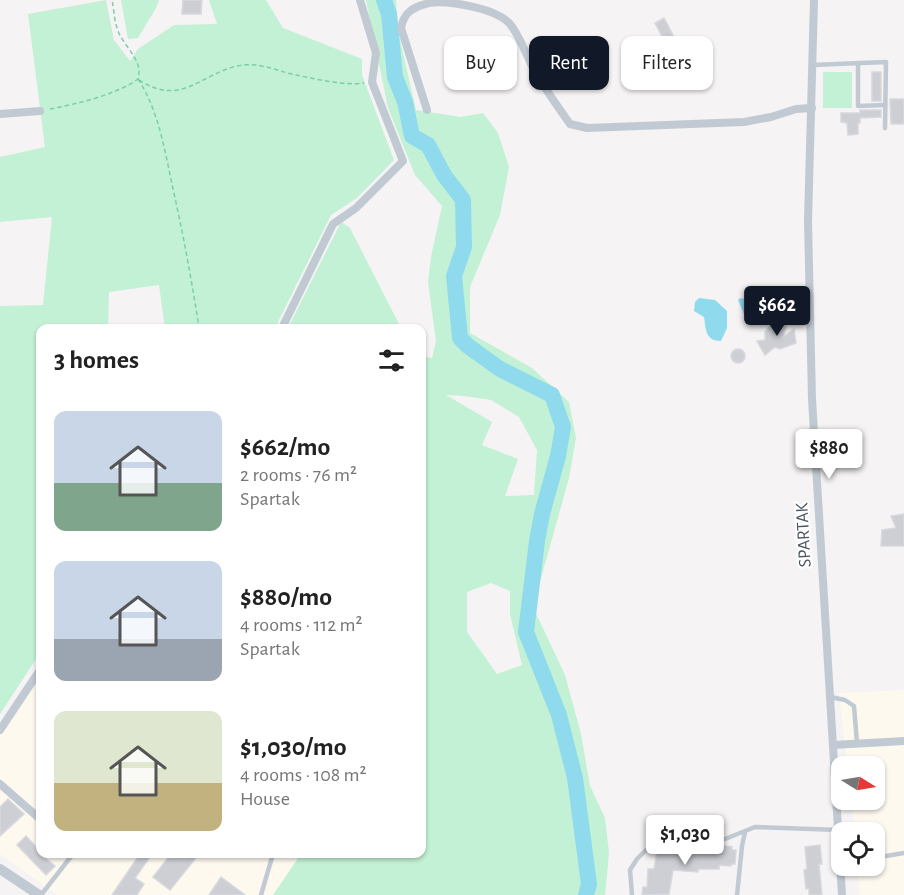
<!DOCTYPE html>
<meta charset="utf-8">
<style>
body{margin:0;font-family:"Alegreya Sans",sans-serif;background:#f2f2f2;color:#222;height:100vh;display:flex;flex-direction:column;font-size:22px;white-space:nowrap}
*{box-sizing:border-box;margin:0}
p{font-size:20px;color:#767676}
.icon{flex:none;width:33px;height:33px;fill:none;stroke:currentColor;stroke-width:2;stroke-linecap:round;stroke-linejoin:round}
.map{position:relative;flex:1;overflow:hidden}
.sheet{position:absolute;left:36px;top:324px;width:390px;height:534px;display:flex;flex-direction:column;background:#fff;border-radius:12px;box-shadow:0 2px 4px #0004}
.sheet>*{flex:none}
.hud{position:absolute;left:444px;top:36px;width:369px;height:54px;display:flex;gap:12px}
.needle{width:39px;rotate:101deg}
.tools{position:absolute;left:831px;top:756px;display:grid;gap:12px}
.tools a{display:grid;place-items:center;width:54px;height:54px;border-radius:12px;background:#fff;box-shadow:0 2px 4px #0004;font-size:30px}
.price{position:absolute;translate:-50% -51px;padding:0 14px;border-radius:6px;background:#fff;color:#222;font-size:20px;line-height:39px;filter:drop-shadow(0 2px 3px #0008)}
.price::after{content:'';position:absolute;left:50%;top:36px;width:18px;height:14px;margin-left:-9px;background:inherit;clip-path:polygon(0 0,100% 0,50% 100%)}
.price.on{background:#111827;color:#fff}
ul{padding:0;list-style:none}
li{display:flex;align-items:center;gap:18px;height:150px;padding:0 18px}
li span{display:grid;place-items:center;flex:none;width:168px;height:120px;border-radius:12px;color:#555}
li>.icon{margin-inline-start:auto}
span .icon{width:72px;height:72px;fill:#fffc;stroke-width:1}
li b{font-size:26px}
h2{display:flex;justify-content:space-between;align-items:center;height:72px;padding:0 18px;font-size:26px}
.chip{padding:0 21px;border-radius:12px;background:#fff;box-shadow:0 2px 4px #0004;font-size:21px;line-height:54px}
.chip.on{background:#111827;color:#fff}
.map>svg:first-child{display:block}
.commercial{fill:#fdf9ef}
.green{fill:#c3f1d5;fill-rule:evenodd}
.water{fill:#90daee}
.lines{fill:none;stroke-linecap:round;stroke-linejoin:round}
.river{stroke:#90daee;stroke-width:16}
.building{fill:#cdcfd5;stroke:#d7d9de;stroke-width:1.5}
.path{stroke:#7ad0a6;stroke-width:1.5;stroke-dasharray:4.5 3;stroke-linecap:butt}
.service{stroke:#c1cad2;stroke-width:4.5}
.minor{stroke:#c1cad2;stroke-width:8}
.tertiary{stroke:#c1cad2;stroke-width:10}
.labels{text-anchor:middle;stroke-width:4.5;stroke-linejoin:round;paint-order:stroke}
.street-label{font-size:18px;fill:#4a5661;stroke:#fff}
</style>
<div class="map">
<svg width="904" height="895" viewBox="0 0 904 895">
<rect width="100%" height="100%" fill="#f5f3f3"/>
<g class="commercial">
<polygon points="40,670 40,854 301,854 273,895 57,895 0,854 0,730"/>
<polygon points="904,690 904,895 859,895 858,866 874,866 874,832 855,832 851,800 874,800 874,766 847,766 839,693"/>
</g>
<g class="green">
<polygon points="106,0 114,40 130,61 138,49 174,25 217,24 209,0 266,0 283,28 362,59 362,75 394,160 357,198 331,215 275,328 165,328 159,285 109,292 108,328 40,328 40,653 0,714 0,306 43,305 52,217 0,222 0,157 45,147 28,14"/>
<polygon points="121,0 159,0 156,8 138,38 128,39"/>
<path d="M366,0H396L398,31L416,110L461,117L483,113L498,133L509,167L500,215L470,287V333L532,368L569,402L576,438L569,478L533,607L565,675L581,734L590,786L605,818L609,853L605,895H273L301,854H422V356L432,358L436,341L428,282L431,257L442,206L415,175L388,108ZM446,395L464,396L491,400L519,417L537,450L534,495L505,496L518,459L482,445L492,422ZM491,583L510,591V614L522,665L497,674L467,632V592Z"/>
<rect x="823" y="72" width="29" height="36"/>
<polygon points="341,222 350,228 401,328 288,328"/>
</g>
<g class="water">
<path d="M699,298L715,300L727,311V328L721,341C705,341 706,329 704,317L694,311L695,302Z"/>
<path d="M740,298C749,300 753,304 753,313L749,318L744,314L738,300Z"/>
</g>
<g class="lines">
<polyline class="river" points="384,0 389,14 395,77 405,102 412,136 428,145 444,175 463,200 464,247 454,276 460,338 468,346 500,369 552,395 563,427 558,456 542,514 537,541 526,632 559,715 575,778 589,884 586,895"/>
</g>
<g class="building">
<polygon points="183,0 202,0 201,14 182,14"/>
<polygon points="664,18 674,37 665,42 655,23"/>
<rect x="872" y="72" width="9" height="29"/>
<polygon points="890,99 904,99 904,124 891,124"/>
<polygon points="860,110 881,110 881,117 860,118 860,123 858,123 858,134 848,135 847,123 841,122 841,113 860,113"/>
<polygon points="781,320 788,320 783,337 794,329 796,343 780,349 775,347 765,355 757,341 765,340 765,332 773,322"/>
<circle cx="738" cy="356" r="7"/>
<polygon points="904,514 904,546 881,546 882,530 896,528 891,516"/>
<polygon points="8,799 24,814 0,836 0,807"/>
<polygon points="26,836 40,851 40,854 55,866 46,875 17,845"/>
<polygon points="718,845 732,847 732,850 736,850 735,864 731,864 731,866 719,865 719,869 698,869 698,872 673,870 669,894 642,895 643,887 647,887 648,869 654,869 657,852 676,853 676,850 705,852 705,848 717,849"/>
<polygon points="820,845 822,864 819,864 822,895 809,895 809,888 806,889 804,870 807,869 805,847"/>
<polygon points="140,854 152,854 135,878 144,884 137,895 112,895"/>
<polygon points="171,854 199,854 170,890 153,877"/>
<polygon points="221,877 245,895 209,895"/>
</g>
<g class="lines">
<g class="path">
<path d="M138,79C159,111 165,152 173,189C183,233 191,277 198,321V328"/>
<path d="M139,80C181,107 199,75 237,66C258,61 276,71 296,75C316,79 344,86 364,83"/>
<path d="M50,109C76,104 116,95 138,79C144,59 122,46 117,28C114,19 114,9 112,0"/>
</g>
<g class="service">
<polyline points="858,63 858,106 885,105"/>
<polyline points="812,65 886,62 885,128"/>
<polyline points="830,697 845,700 854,706 857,743"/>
<polyline points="874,858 904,853"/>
<polyline points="41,895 73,854"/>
<polyline points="261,895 273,854"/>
<polyline points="632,895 630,870 637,859 647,849 664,844 725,839 755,827 839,830"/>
<polyline points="737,895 742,846 745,832"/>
</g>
<g class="minor">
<polyline points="814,0 808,222 812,399 842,895"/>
<path d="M427,110L401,28C404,12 413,7 429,3C448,0 493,8 508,22C518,31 527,57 534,70C545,89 558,107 570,124L587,128L744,122L771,117L796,109L812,108"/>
<polyline points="0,114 40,111"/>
<polyline points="282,328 333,224 356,208 403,161 372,82 376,53 360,0"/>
<polyline points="0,730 40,670"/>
<polyline points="833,745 904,741"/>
<polyline points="0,784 40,819"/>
</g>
<polyline class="tertiary" points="0,869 39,895"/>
</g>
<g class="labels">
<g class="street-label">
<text transform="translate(803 535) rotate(-93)" y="6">SPARTAK</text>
</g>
</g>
</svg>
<div class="tools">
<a><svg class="needle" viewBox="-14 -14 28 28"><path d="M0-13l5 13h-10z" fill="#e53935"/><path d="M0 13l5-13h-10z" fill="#767676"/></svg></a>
<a><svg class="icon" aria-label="locate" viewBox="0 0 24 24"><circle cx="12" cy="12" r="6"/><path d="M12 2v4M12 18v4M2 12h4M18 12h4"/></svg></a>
</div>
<b class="price on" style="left:777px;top:337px">$662</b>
<b class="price" style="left:829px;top:480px">$880</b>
<b class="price" style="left:685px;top:866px">$1,030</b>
<div class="hud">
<a class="chip">Buy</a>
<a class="chip on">Rent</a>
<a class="chip">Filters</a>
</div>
<section class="sheet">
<h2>3 homes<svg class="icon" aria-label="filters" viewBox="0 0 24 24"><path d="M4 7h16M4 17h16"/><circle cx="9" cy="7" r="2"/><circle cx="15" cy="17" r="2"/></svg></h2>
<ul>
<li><span style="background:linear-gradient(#c9d6e8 60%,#7fa58c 0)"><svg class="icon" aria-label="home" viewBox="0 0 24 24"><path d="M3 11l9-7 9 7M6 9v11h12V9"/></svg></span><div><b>$662/mo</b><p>2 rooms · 76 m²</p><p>Spartak</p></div></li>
<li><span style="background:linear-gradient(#c9d6e8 65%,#9aa5b1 0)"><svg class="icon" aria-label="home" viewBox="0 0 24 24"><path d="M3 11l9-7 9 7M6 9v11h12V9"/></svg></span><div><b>$880/mo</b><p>4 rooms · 112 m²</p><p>Spartak</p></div></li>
<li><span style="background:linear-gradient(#dfe7d0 60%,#c2b280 0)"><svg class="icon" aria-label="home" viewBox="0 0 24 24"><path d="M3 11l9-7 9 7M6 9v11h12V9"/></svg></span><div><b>$1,030/mo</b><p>4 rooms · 108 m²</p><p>House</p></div></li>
</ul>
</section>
</div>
